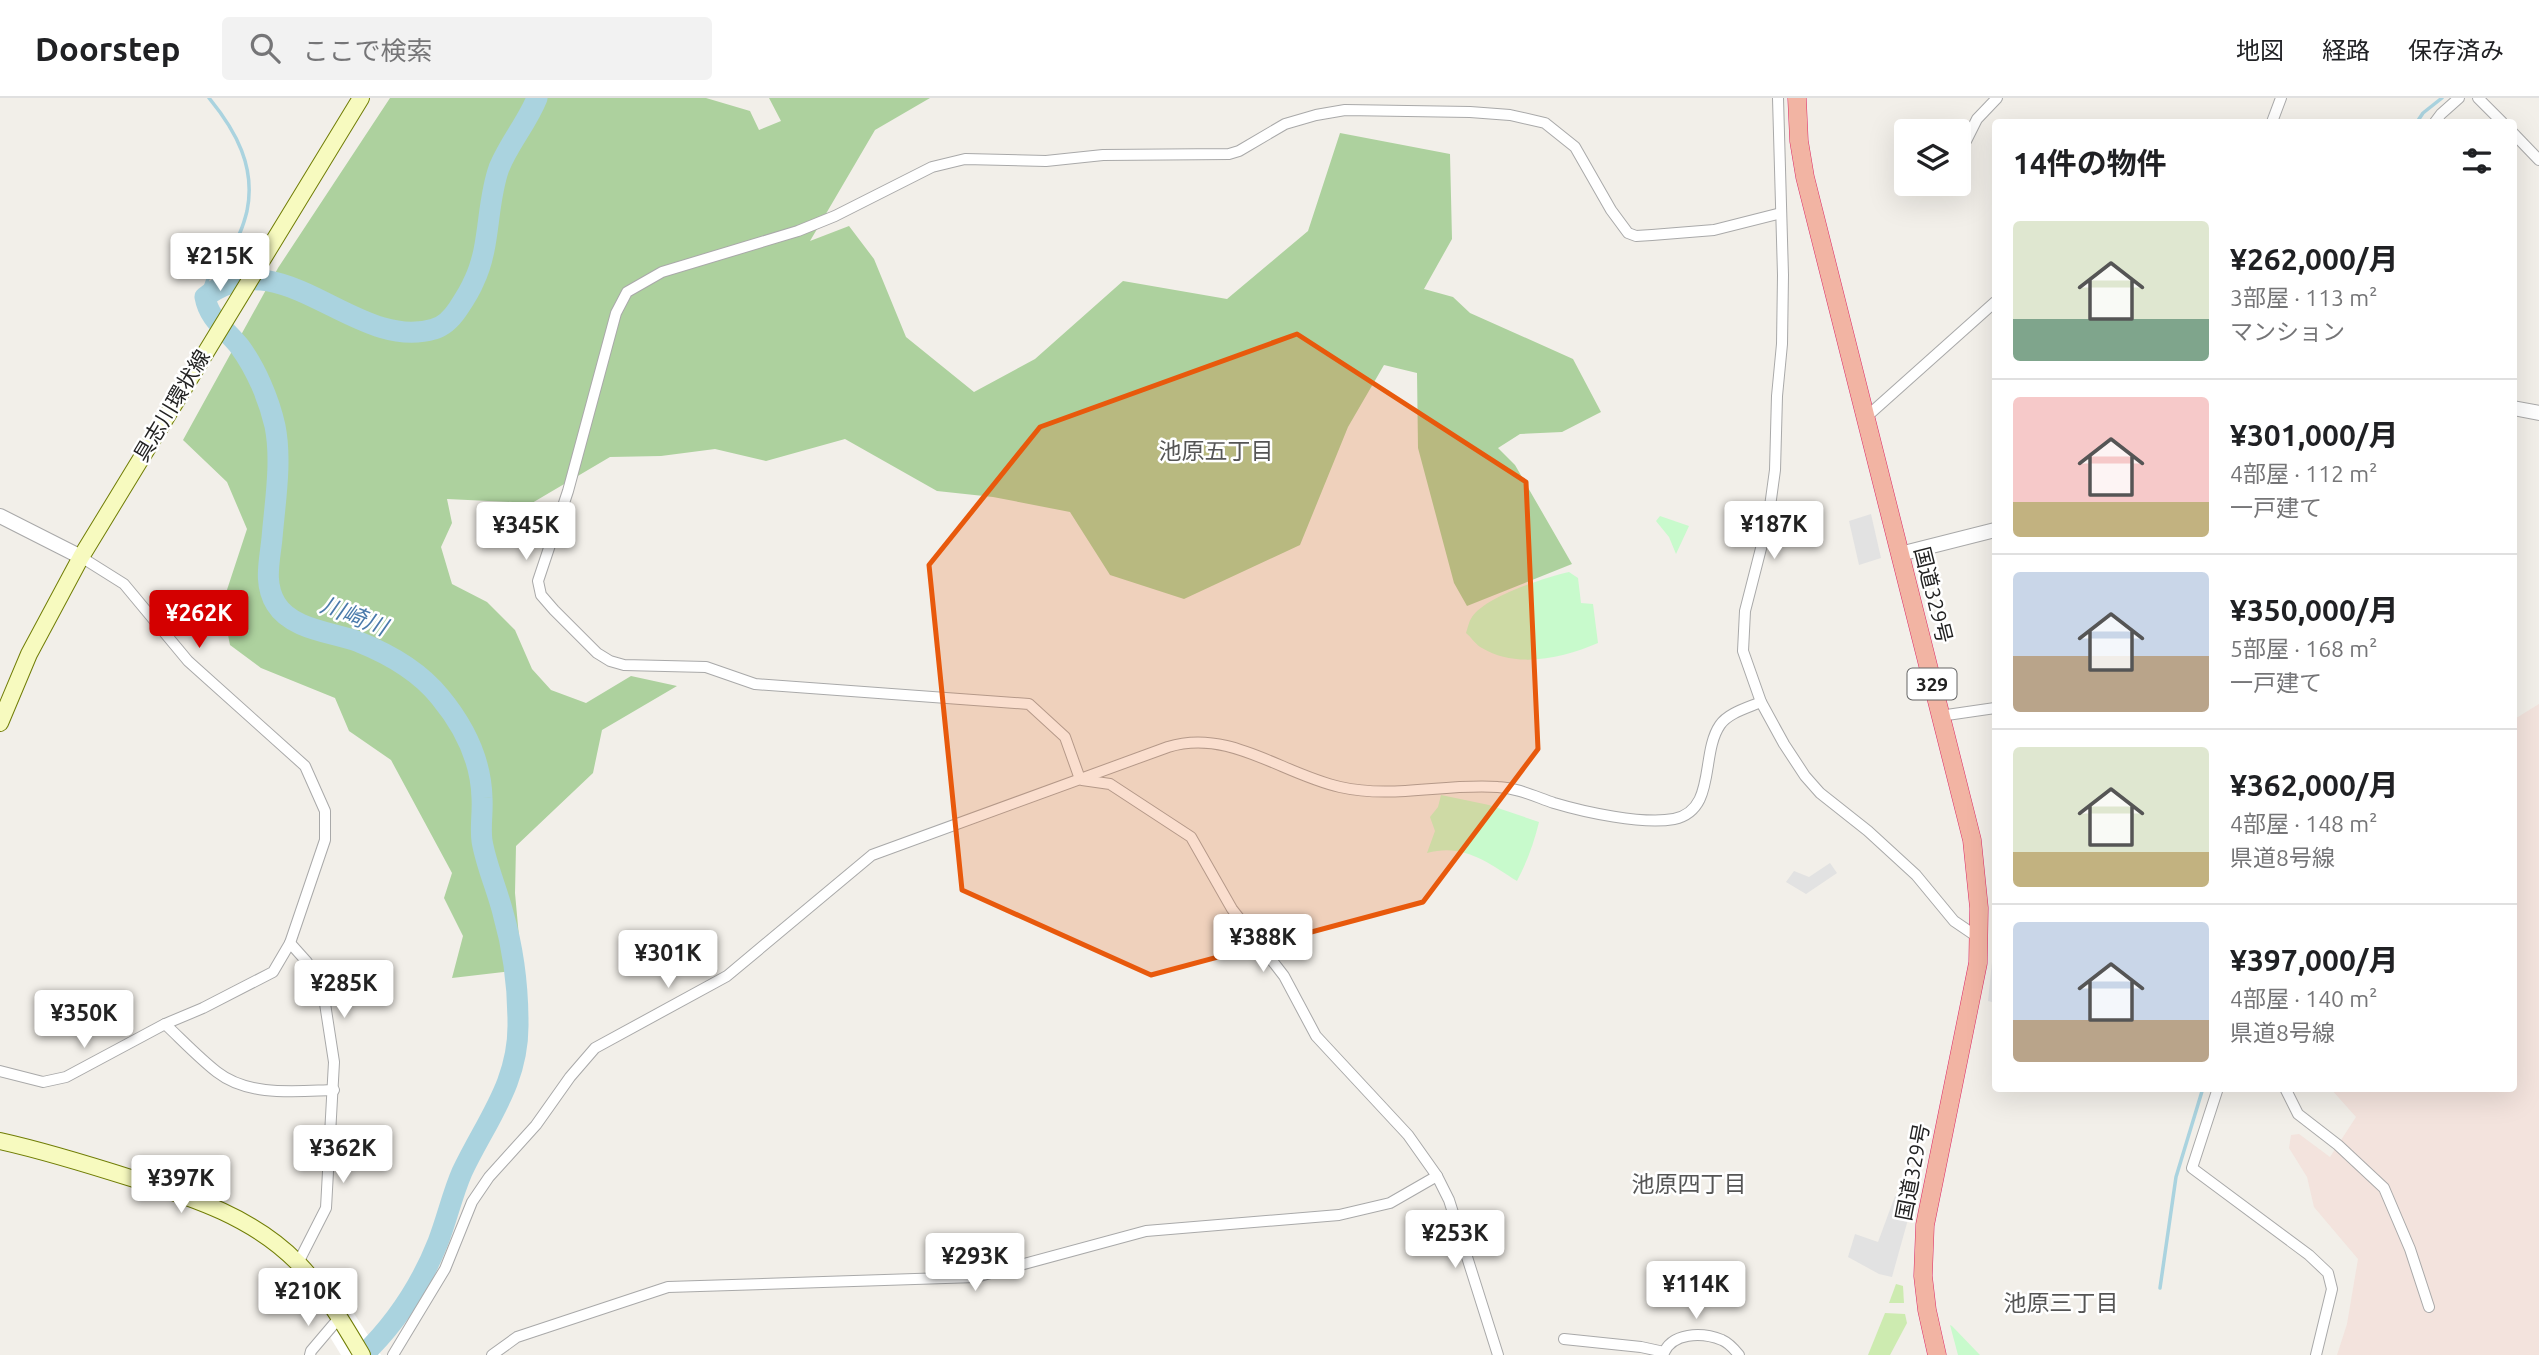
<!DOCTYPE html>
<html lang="ja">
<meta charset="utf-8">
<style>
body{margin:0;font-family:Ubuntu,"Noto Sans JP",sans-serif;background:#f2f2f2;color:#202124;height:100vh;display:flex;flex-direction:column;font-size:26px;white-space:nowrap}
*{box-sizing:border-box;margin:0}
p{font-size:23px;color:#757577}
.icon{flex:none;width:38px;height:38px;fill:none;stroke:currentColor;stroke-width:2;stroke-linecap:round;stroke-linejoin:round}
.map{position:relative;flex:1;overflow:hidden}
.panel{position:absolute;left:1992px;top:21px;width:525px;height:973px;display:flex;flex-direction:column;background:#fff;border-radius:7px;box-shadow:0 7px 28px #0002}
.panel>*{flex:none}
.tools{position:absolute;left:1894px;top:21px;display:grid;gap:14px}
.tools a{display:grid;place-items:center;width:77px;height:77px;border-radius:7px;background:#fff;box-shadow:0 7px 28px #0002;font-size:35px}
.price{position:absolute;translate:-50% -60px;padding:0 16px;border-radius:7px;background:#fff;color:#222;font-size:23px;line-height:46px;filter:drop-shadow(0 2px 4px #0008)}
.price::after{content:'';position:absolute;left:50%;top:42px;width:21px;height:16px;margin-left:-10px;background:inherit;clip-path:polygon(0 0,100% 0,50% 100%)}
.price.on{background:#d40000;color:#fff}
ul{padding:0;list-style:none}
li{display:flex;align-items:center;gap:21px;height:175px;padding:0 21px}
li+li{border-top:2px solid #e0e0e0}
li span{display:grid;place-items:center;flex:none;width:196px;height:140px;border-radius:7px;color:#555}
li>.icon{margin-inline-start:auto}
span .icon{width:84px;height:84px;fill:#fffc;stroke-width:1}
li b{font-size:30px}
h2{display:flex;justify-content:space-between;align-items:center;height:84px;padding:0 21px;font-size:30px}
header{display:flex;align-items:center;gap:42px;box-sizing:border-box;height:98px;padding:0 35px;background:#fff;border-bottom:2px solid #e0e0e0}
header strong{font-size:33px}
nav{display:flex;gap:38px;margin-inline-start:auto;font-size:24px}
.search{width:490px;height:63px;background:#f2f2f2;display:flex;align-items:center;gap:18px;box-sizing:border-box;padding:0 24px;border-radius:7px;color:#757577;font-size:26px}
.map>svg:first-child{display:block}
.military{fill:#f3e3dd}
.grass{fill:#cdebb0}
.forest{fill:#add19e}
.park{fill:#c8facc}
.parking{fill:#e2e2e2}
.pier{fill:#fff}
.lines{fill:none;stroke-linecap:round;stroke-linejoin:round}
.stream{stroke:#aad3df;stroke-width:3.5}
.river{stroke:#aad3df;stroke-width:21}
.minor-casing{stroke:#a9a9a9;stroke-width:12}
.tertiary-casing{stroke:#a9a9a9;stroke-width:16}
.secondary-casing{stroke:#707d05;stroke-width:18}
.trunk-casing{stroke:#dc2a67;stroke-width:19}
.minor{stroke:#fff;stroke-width:10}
.tertiary{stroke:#fff;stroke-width:14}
.secondary{stroke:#f7fabf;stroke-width:16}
.trunk{stroke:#f2b4a3;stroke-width:18}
.marked{fill:#e8590c;fill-opacity:0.2;stroke:#e8590c;stroke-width:5;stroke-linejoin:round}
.labels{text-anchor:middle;stroke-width:5;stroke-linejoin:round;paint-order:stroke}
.shield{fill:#fff;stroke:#646464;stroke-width:2}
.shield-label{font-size:19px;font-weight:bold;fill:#222}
.street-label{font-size:21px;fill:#222;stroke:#fff}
.neighbourhood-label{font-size:23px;fill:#555;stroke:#fff}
.water-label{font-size:23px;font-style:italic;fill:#4a7aab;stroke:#fff}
</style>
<header>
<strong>Doorstep</strong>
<div class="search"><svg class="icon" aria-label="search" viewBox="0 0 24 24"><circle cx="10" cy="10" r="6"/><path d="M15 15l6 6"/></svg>ここで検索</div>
<nav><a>地図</a><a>経路</a><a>保存済み</a></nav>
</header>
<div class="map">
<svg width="2539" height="1257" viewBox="0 0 2539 1257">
<rect width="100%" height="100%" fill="#f2efe9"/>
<polygon class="military" points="2539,606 2539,1257 2337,1257 2347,1226 2358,1161 2314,1109 2307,1079 2289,1050 2291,1037 2299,1036 2330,1059 2356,1019 2331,991 2513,990 2513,622"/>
<g class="grass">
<polygon points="1896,1186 1903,1188 1904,1205 1889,1205"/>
<polygon points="1885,1215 1905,1216 1907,1225 1890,1257 1868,1257"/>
</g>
<polygon class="forest" points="390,0 706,0 750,13 759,32 781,23 769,0 930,0 875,32 810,143 849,128 874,161 906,239 974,294 1035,261 1123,183 1227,201 1308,133 1340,35 1450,56 1452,141 1424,191 1453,199 1470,215 1573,261 1601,314 1562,334 1520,336 1498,350 1515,367 1572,466 1467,508 1454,485 1418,350 1417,275 1384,267 1348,329 1300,447 1184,501 1110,477 1070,414 993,399 937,393 845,341 766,363 715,351 661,358 610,359 532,405 447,401 452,425 441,449 452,486 487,504 515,532 532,571 551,592 586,605 631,578 677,588 602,632 593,675 516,748 515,795 522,872 452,880 463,838 444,800 452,775 391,662 349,633 335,600 261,570 230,547 222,507 247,431 227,384 183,342 278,170"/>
<g class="park">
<polygon points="1660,418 1689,428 1676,456 1669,439 1656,423"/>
<path d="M1569,474L1578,480L1581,505L1593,506L1598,545C1563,560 1517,571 1482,550C1476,547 1471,539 1466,535C1468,529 1469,523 1472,519C1486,498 1544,480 1569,474Z"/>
<path d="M1441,697L1489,707L1539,724C1534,745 1527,764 1517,783C1487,764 1463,745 1427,755L1435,733L1430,719L1438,709Z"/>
<polygon points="1950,1227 1952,1228 1980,1257 1958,1257"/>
</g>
<g class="parking">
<polygon points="1871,416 1881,460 1859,467 1849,423"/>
<polygon points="1830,765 1837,775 1806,796 1786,784 1794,773 1809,779"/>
<polygon points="1995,834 1995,905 1988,903"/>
<polygon points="1895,1098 1912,1107 1892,1179 1879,1176 1848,1159 1855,1136 1878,1144"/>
</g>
<polygon class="pier" points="353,1214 381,1257 341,1257 330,1239"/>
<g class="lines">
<g class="stream">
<polyline points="2417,24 2423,15 2442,0"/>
<path d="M205,199C203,178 220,164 232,148C240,139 244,125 247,113C256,69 236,33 209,0"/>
<polyline points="2160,1190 2176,1079 2203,990"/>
</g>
<path class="river" d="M363,1257C396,1225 421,1187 438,1144C447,1121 452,1097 462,1074C486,1023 519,985 518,925C518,888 513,850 503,815C497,791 486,767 482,743C480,729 483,714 482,700C481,661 464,628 440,599C419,573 389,556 359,544C332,534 292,532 276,506C263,485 270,462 272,440C275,404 282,363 275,328C269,301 256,271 240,249C227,232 209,222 205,199C282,139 355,255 434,231C445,228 452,220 458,211C464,202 470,193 474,183C491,148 486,106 499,70C509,45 527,25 537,0"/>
<defs>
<g id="minor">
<polyline points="1778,0 1783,177 1782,246 1777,298 1775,372 1768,423 1745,513 1743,553 1761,604 1784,646 1805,678 1820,695 1868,733 1916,777 1954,823 1979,840"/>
<polyline points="2478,0 2502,24"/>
<polyline points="2272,24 2281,0"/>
<polyline points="2435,24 2441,16 2459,0"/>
<polyline points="2513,35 2539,62"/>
<polyline points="1966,43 1977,21 1997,0"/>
<polyline points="1864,321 1995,204"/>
<polyline points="1940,618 1995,610"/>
<polyline points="1080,681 1065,639 1029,606 755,586 706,569 624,567 610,563 597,555 554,512 541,497 538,483 568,393 616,215 627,194 662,174 798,133 835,118 932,69 965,61 1046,63 1103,57 1229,56 1239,53 1285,26 1316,17 1345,12 1470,14 1510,17 1545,25 1575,49 1611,112 1628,135 1636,138 1652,137 1714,132 1781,115"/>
<polyline points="1082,682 1110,686 1191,739 1232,811 1284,878 1316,938 1408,1037 1437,1078 1449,1102 1498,1257"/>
<polyline points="290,845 307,864 324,899 334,964 326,1110 298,1165"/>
<path d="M165,926C182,942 199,960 217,974C249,999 296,993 334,992"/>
<polyline points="0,973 43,984 66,979 165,926 203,910 273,874 290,845 325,742 325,713 305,668 188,563 124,486 81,459"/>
<polyline points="2218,990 2192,1070 2309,1157 2328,1175 2332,1191 2316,1257"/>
<polyline points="2285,990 2298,1016 2338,1047 2384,1090 2410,1151 2429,1209"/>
<polyline points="1564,1241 1641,1249 1664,1254"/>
<polyline points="310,1257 311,1253 339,1220"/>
<path d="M393,1257L445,1171L472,1104L489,1079L536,1027L570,979L595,950L727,878L872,757L1168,649C1229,630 1282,676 1340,689C1393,701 1445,685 1498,689C1518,690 1536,699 1554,705C1584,714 1643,727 1674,721C1717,712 1700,656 1720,627C1728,615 1747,610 1761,604"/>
<polyline points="492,1257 517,1239 668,1189 976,1179 1146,1133 1339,1117 1390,1105 1437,1078"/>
<path d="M1663,1257C1671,1234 1702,1234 1722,1242C1729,1245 1735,1252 1739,1257"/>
</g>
<g id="tertiary">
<polyline points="2513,310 2539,315"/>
<polyline points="0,418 81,459"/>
<polyline points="1900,456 1995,432"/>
</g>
<g id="secondary">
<polyline points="0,625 29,556 81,459 361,0"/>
<path d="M0,1043C45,1053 90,1067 134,1081C193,1100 253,1119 298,1165C324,1192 343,1225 362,1257"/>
</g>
<polyline id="trunk" points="1797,0 1799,43 1805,79 1972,742 1979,810 1978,865 1925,1127 1923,1178 1927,1212 1937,1257"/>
</defs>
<use href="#minor" class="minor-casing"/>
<use href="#tertiary" class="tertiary-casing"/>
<use href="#secondary" class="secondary-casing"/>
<use href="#trunk" class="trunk-casing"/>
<use href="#minor" class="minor"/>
<use href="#tertiary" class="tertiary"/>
<use href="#secondary" class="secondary"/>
<use href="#trunk" class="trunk"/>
</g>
<path class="marked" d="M1297,236L1526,384L1538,651L1423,804L1151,877L962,792L929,467L1040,329Z"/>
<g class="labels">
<rect class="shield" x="1907.5" y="570.5" width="49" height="31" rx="5"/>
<g class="shield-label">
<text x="1932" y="593">329</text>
</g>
<g class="street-label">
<text transform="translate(172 308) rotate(-59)" y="7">具志川環状線</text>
<text transform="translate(1933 497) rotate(76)" y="7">国道329号</text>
<text transform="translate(1913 1074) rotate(-79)" y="7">国道329号</text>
</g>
<g class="neighbourhood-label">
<text x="1216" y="361">池原五丁目</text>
<text x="1689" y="1094">池原四丁目</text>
<text x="2061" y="1213">池原三丁目</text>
</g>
<g class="water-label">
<text transform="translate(354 518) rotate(21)" y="8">川崎川</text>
</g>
</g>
</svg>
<div class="tools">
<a><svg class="icon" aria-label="layers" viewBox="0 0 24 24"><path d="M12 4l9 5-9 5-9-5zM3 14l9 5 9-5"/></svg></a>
</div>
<b class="price" style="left:220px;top:195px">¥215K</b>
<b class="price" style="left:1774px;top:463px">¥187K</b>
<b class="price" style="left:526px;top:464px">¥345K</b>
<b class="price on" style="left:199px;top:552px">¥262K</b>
<b class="price" style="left:1263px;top:876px">¥388K</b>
<b class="price" style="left:668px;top:892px">¥301K</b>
<b class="price" style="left:344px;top:922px">¥285K</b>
<b class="price" style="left:84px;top:952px">¥350K</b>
<b class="price" style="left:343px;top:1087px">¥362K</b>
<b class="price" style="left:181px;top:1117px">¥397K</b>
<b class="price" style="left:1455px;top:1172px">¥253K</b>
<b class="price" style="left:975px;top:1195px">¥293K</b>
<b class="price" style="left:1696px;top:1223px">¥114K</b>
<b class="price" style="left:308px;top:1230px">¥210K</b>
<section class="panel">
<h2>14件の物件<svg class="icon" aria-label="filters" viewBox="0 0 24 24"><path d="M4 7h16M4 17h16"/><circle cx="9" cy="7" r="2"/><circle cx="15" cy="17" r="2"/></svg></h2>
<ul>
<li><span style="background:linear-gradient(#dfe7d0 70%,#7fa58c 0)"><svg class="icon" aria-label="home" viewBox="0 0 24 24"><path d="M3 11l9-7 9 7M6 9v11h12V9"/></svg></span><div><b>¥262,000/月</b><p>3部屋 · 113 m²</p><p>マンション</p></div></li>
<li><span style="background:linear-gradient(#f6c9c9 75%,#c2b280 0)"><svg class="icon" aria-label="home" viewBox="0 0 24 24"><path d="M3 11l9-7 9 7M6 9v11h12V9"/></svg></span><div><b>¥301,000/月</b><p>4部屋 · 112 m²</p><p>一戸建て</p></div></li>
<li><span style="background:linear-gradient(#c9d6e8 60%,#b9a48a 0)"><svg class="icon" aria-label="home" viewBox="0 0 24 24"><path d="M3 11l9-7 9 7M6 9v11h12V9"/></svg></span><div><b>¥350,000/月</b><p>5部屋 · 168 m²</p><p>一戸建て</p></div></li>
<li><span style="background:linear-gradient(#dfe7d0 75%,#c2b280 0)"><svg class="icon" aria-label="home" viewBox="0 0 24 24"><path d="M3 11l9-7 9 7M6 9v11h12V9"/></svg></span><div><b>¥362,000/月</b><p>4部屋 · 148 m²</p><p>県道8号線</p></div></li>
<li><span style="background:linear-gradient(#c9d6e8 70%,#b9a48a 0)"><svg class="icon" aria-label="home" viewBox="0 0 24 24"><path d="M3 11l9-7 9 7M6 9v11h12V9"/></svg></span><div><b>¥397,000/月</b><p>4部屋 · 140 m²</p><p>県道8号線</p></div></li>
</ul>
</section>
</div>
